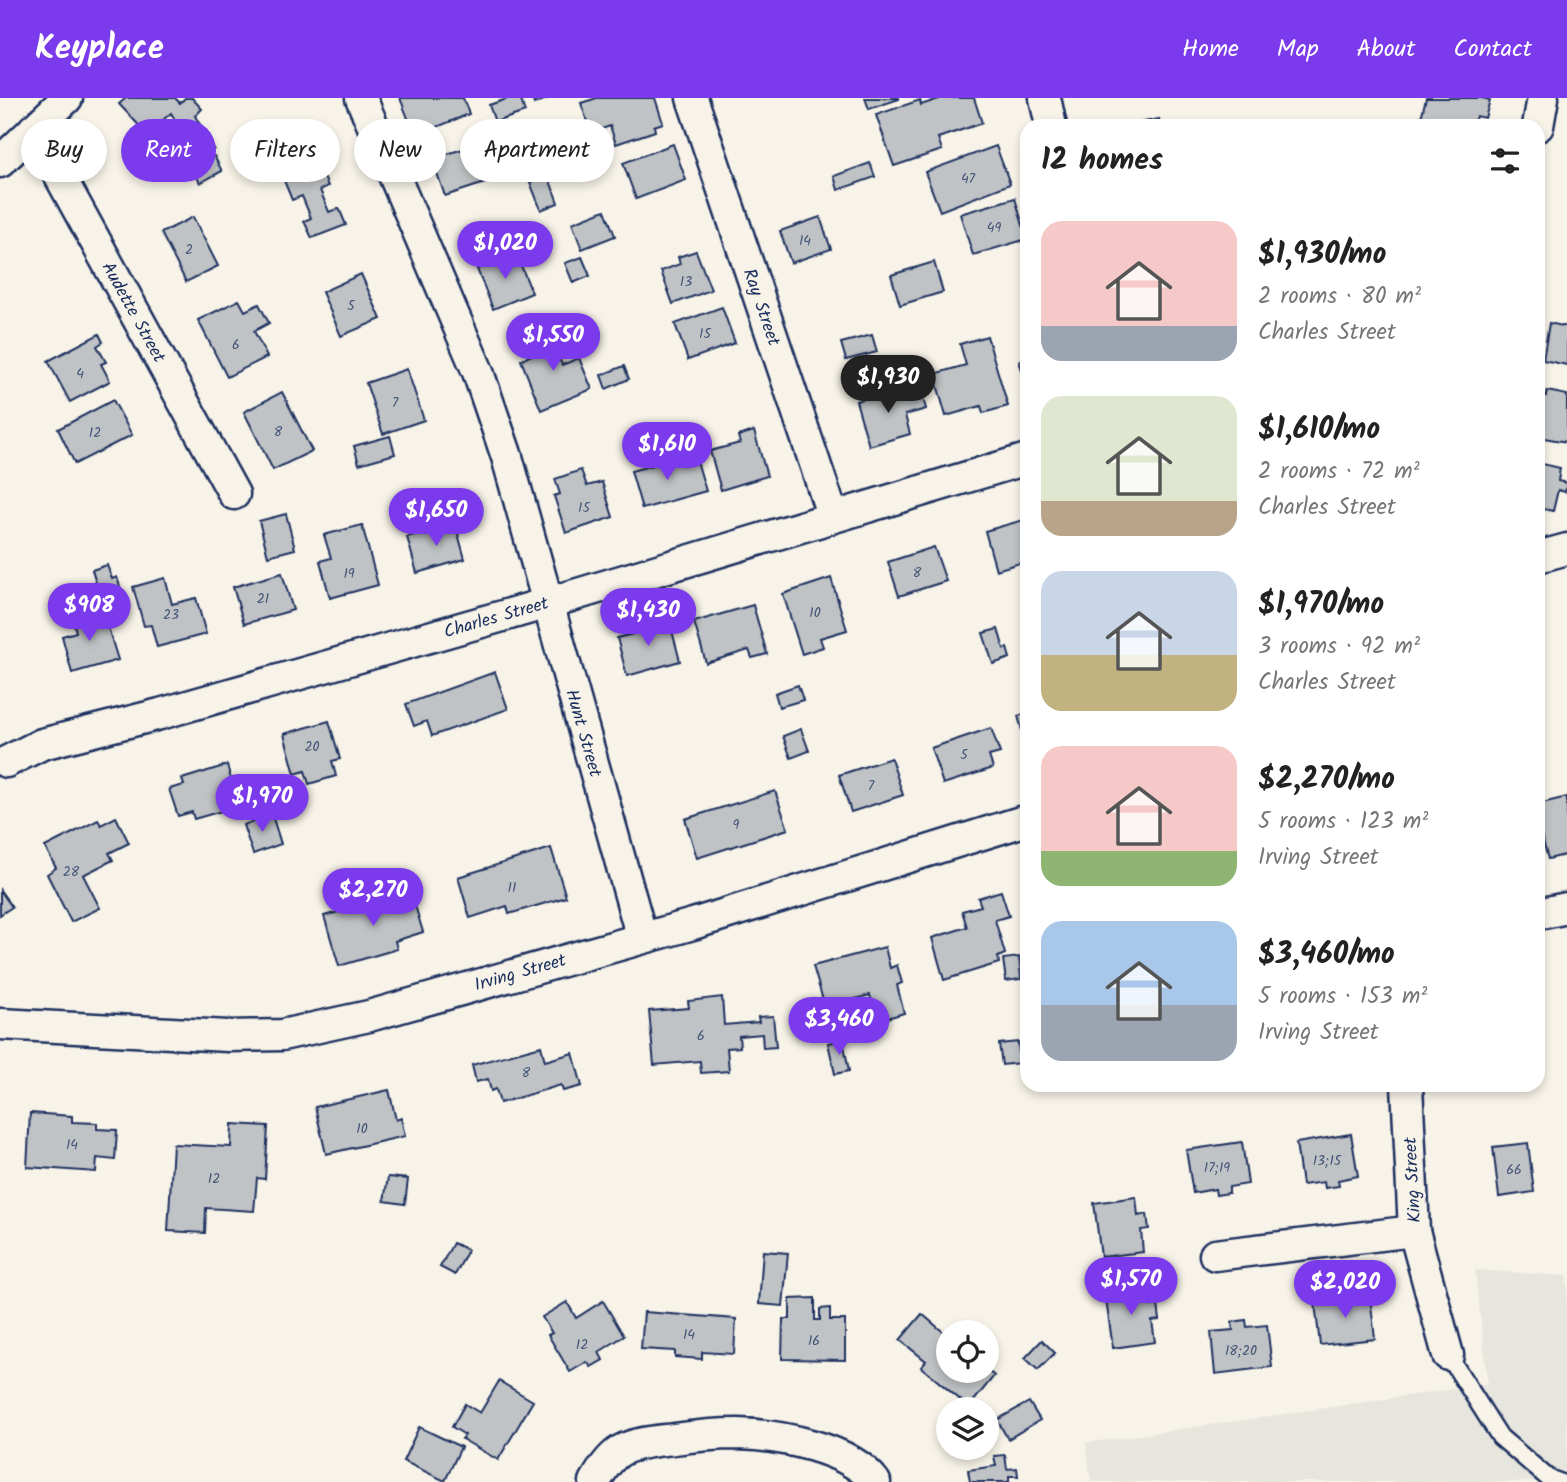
<!DOCTYPE html>
<meta charset="utf-8">
<style>
body{margin:0;font-family:Kalam,sans-serif;background:#f6f6f6;color:#222;height:100vh;display:flex;flex-direction:column;font-size:26px;white-space:nowrap}
*{box-sizing:border-box;margin:0}
p{font-size:23px;color:#767676}
.icon{flex:none;width:38px;height:38px;fill:none;stroke:currentColor;stroke-width:2;stroke-linecap:round;stroke-linejoin:round}
.map{position:relative;flex:1;overflow:hidden}
.side{position:absolute;left:1020px;top:21px;width:525px;height:973px;display:flex;flex-direction:column;background:#fff;border-radius:21px;box-shadow:0 4px 10px #0003}
.side>*{flex:none}
.banner{position:absolute;left:21px;top:21px;width:665px;height:63px;display:flex;gap:14px}
.fabs{position:absolute;left:936px;top:1222px;display:grid;gap:14px}
.fabs a{display:grid;place-items:center;width:63px;height:63px;border-radius:50%;background:#fff;box-shadow:0 4px 10px #0003;font-size:35px}
.price{position:absolute;translate:-50% -60px;padding:0 16px;border-radius:24px;background:#7c3aed;color:#fff;font-size:23px;line-height:46px;filter:drop-shadow(0 2px 4px #0008)}
.price::after{content:'';position:absolute;left:50%;top:42px;width:21px;height:16px;margin-left:-10px;background:inherit;clip-path:polygon(0 0,100% 0,50% 100%)}
.price.selected{background:#222;color:#fff}
ul{padding:0;list-style:none}
li{display:flex;align-items:center;gap:21px;height:175px;padding:0 21px}
li span{display:grid;place-items:center;flex:none;width:196px;height:140px;border-radius:21px;color:#555}
li>.icon{margin-inline-start:auto}
span .icon{width:84px;height:84px;fill:#fffc;stroke-width:1}
li b{font-size:30px}
h2{display:flex;justify-content:space-between;align-items:center;height:84px;padding:0 21px;font-size:30px}
.pill{padding:0 24px;border-radius:32px;background:#fff;box-shadow:0 4px 10px #0003;font-size:24px;line-height:63px}
.pill.selected{background:#7c3aed;color:#fff}
header{display:flex;align-items:center;gap:42px;box-sizing:border-box;height:98px;padding:0 35px;background:#7c3aed;color:#fff}
header strong{font-size:33px}
nav{display:flex;gap:38px;margin-inline-start:auto;font-size:24px}
.map>svg:first-child{display:block}
.built{fill:#e6e5de}
.building{fill:#c0c3c5;stroke:#1b2f5e;stroke-width:2}
.lines{fill:none;stroke-linecap:round;stroke-linejoin:round}
.service-casing{stroke:#1b2f5e;stroke-width:21}
.minor-casing{stroke:#1b2f5e;stroke-width:35}
.service{stroke:#f7f3e8;stroke-width:16}
.minor{stroke:#f7f3e8;stroke-width:30}
.labels{text-anchor:middle;stroke-width:5;stroke-linejoin:round;paint-order:stroke}
.number-label{font-size:14px;fill:#445478}
.street-label{font-size:18px;fill:#1b2f5e;stroke:#f7f3e8}
</style>
<header>
<strong>Keyplace</strong>
<nav><a>Home</a><a>Map</a><a>About</a><a>Contact</a></nav>
</header>
<div class="map">
<svg width="1567" height="1384" viewBox="0 0 1567 1384">
<rect width="100%" height="100%" fill="#f7f3e8"/>
<filter id="ink" filterUnits="userSpaceOnUse"><feTurbulence type="fractalNoise" baseFrequency=".0143" numOctaves="2"/><feDisplacementMap in="SourceGraphic" scale="14" xChannelSelector="R" yChannelSelector="G"/><feConvolveMatrix kernelMatrix="1 2 1 2 8 2 1 2 1" color-interpolation-filters="sRGB"/></filter>
<g filter="url(#ink)">
<polygon class="built" points="1475,1172 1567,1178 1567,1384 1091,1384 1086,1345 1488,1286"/>
<g class="building">
<polygon points="126,0 175,0 180,5 185,0 192,0 202,11 195,18 214,51 186,66 169,35 179,29 171,15 147,36 119,6"/>
<polygon points="400,0 463,0 469,16 415,38"/>
<polygon points="510,0 520,0 525,14 495,24 489,7"/>
<polygon points="532,0 549,0 534,6"/>
<polygon points="597,0 655,0 663,25 654,28 655,33 616,46 610,28 591,35 581,5"/>
<polygon points="865,0 899,0 899,1 869,11"/>
<polygon points="942,0 974,0 982,25 938,40 942,52 894,68 876,17 920,2 921,7"/>
<polygon points="1426,0 1482,0 1490,2 1485,20 1476,18 1473,28 1435,28 1420,24"/>
<polygon points="1159,21 1161,28 1125,28"/>
<polygon points="478,46 491,83 445,98 432,61"/>
<polygon points="673,46 686,82 636,101 623,65"/>
<polygon points="311,47 316,60 322,58 328,72 322,75 328,88 320,92 329,114 339,110 346,127 312,140 304,123 311,120 302,98 292,102 275,61"/>
<polygon points="996,48 1010,86 940,113 925,74"/>
<polygon points="214,58 222,73 200,85 192,70"/>
<polygon points="870,65 875,79 838,92 834,78"/>
<polygon points="548,77 558,105 541,112 530,84"/>
<polygon points="1015,100 1027,141 973,157 960,116"/>
<polygon points="605,112 615,138 582,151 572,125"/>
<polygon points="193,119 218,168 186,184 161,135"/>
<polygon points="820,119 831,151 791,165 780,133"/>
<polygon points="696,153 711,192 673,206 661,173 680,166 678,159"/>
<polygon points="516,155 532,195 493,211 477,171"/>
<polygon points="582,159 590,178 573,185 565,165"/>
<polygon points="934,164 943,194 900,207 891,177"/>
<polygon points="361,176 381,221 341,238 322,194"/>
<polygon points="239,202 245,213 259,206 269,225 254,233 267,259 227,279 198,222"/>
<polygon points="722,209 735,245 688,262 675,226"/>
<polygon points="1549,225 1567,229 1567,267 1543,262"/>
<polygon points="548,232 562,267 579,260 592,291 541,312 521,262 534,256 528,240"/>
<polygon points="99,236 103,244 97,248 106,264 101,266 110,283 70,304 48,263"/>
<polygon points="872,237 877,254 846,262 841,245"/>
<polygon points="987,238 1008,308 983,315 981,308 946,318 934,276 966,267 960,246"/>
<polygon points="1027,260 1027,289 1019,263"/>
<polygon points="624,268 629,281 606,291 601,277"/>
<polygon points="407,271 424,322 383,336 366,285"/>
<polygon points="897,291 900,299 921,293 926,311 905,317 910,336 869,348 856,303"/>
<polygon points="1547,293 1567,297 1567,344 1538,339 1538,296 1546,298"/>
<polygon points="282,294 312,353 273,372 244,314"/>
<polygon points="113,302 132,337 75,366 58,331"/>
<polygon points="754,333 767,378 721,392 710,353 740,345 738,338"/>
<polygon points="390,338 395,356 359,366 354,348"/>
<polygon points="680,360 682,367 697,363 706,393 642,411 631,373"/>
<polygon points="1538,365 1560,370 1558,383 1567,385 1565,394 1558,392 1553,413 1538,410"/>
<polygon points="581,372 587,388 602,384 613,419 566,435 554,398 560,396 555,381"/>
<polygon points="286,416 295,451 268,458 259,423"/>
<polygon points="1027,421 1027,463 996,472 985,433"/>
<polygon points="455,425 465,461 417,475 407,439"/>
<polygon points="362,427 378,487 330,500 320,463 331,460 324,437"/>
<polygon points="934,449 946,483 899,498 888,464"/>
<polygon points="107,467 112,481 117,479 123,498 102,504 92,472"/>
<polygon points="282,475 293,512 244,526 233,489"/>
<polygon points="165,480 172,506 196,500 206,536 157,549 151,527 144,528 133,489"/>
<polygon points="831,480 847,532 820,540 823,549 802,556 783,496"/>
<polygon points="753,507 767,556 752,560 749,552 706,565 694,524"/>
<polygon points="96,512 100,528 107,526 118,562 72,575 62,538 76,534 72,519"/>
<polygon points="640,522 643,533 670,525 680,563 627,578 617,540 633,536 630,525"/>
<polygon points="998,531 1004,551 1007,550 1010,560 993,566 983,535"/>
<polygon points="495,574 508,611 432,638 427,623 414,628 406,606"/>
<polygon points="798,587 803,602 779,609 775,595"/>
<polygon points="1027,615 1027,650 1018,618"/>
<polygon points="329,623 340,661 332,663 336,678 309,686 305,673 295,676 284,636"/>
<polygon points="991,630 1000,655 989,658 993,670 943,686 931,650"/>
<polygon points="801,631 809,653 791,660 783,638"/>
<polygon points="891,660 903,697 851,714 839,677"/>
<polygon points="227,667 239,708 194,721 192,714 178,718 169,691 184,687 182,681"/>
<polygon points="775,693 788,731 697,760 685,721"/>
<polygon points="1567,699 1567,763 1565,757 1548,761 1538,725 1538,706"/>
<polygon points="272,717 281,746 253,756 243,727"/>
<polygon points="116,719 129,745 109,755 113,762 83,777 100,810 71,824 47,776 56,770 45,749 98,722 101,727"/>
<polygon points="551,750 566,799 509,816 507,808 470,820 458,779"/>
<polygon points="0,792 12,809 0,817"/>
<polygon points="1001,793 1009,818 995,822 1005,856 998,859 999,865 944,882 932,840 967,829 962,813 981,808 978,800"/>
<polygon points="411,794 423,834 395,843 397,851 339,868 324,818"/>
<polygon points="885,849 890,870 897,867 902,885 897,887 904,915 877,923 870,897 825,909 813,868"/>
<polygon points="1019,859 1021,881 1006,883 1003,861"/>
<polygon points="722,899 724,927 759,924 758,919 773,918 776,949 763,950 762,936 739,938 740,949 727,950 729,973 701,975 700,963 654,967 649,913 689,910 688,903"/>
<polygon points="843,942 849,973 835,976 828,945"/>
<polygon points="1018,944 1020,965 1002,967 999,946"/>
<polygon points="541,948 545,963 573,955 582,988 563,993 561,987 500,1005 496,991 491,993 488,981 476,984 472,967"/>
<polygon points="389,992 396,1022 401,1020 405,1038 326,1056 315,1009"/>
<polygon points="30,1015 72,1018 72,1024 97,1025 97,1031 117,1032 115,1062 97,1060 96,1074 27,1069"/>
<polygon points="232,1026 268,1028 265,1081 257,1080 254,1113 206,1110 205,1135 168,1133 173,1046 231,1049"/>
<polygon points="1351,1036 1358,1078 1338,1082 1339,1088 1325,1090 1324,1084 1302,1087 1296,1045"/>
<polygon points="1242,1044 1248,1086 1229,1089 1229,1095 1216,1097 1215,1091 1193,1095 1186,1052"/>
<polygon points="1528,1045 1534,1094 1499,1099 1493,1049"/>
<polygon points="388,1079 408,1081 405,1106 384,1103"/>
<polygon points="1136,1099 1138,1118 1147,1116 1149,1131 1141,1132 1143,1154 1101,1159 1094,1105"/>
<polygon points="453,1145 468,1152 455,1177 440,1169"/>
<polygon points="763,1153 788,1155 783,1208 759,1206"/>
<polygon points="1148,1190 1150,1208 1158,1207 1160,1222 1152,1223 1155,1244 1113,1250 1105,1195"/>
<polygon points="1349,1194 1350,1200 1370,1198 1375,1241 1320,1247 1315,1205 1336,1202 1335,1195"/>
<polygon points="815,1200 815,1222 820,1222 820,1211 830,1210 830,1222 845,1222 845,1262 782,1261 783,1221 790,1221 790,1201"/>
<polygon points="603,1203 624,1238 599,1254 603,1262 591,1269 587,1264 570,1274 548,1237 552,1235 542,1219 567,1204 576,1220"/>
<polygon points="644,1214 736,1221 734,1256 702,1254 702,1261 675,1259 675,1253 641,1251"/>
<polygon points="922,1216 948,1238 948,1272 987,1272 994,1278 969,1309 921,1269 926,1263 900,1242"/>
<polygon points="1246,1222 1247,1229 1267,1227 1272,1269 1215,1276 1211,1234 1233,1232 1232,1224"/>
<polygon points="964,1225 973,1234 957,1234"/>
<polygon points="1042,1242 1055,1255 1038,1272 1025,1260"/>
<polygon points="499,1283 533,1303 498,1362 462,1341 465,1337 452,1329 465,1306 480,1315"/>
<polygon points="1029,1304 1040,1322 1008,1341 997,1322"/>
<polygon points="419,1329 461,1349 445,1383 403,1363"/>
<polygon points="1005,1357 1007,1371 1017,1370 1018,1378 1009,1378 1009,1384 970,1384 968,1372 996,1368 994,1358"/>
</g>
<g class="lines">
<defs>
<polyline id="service" points="1448,1257 1500,1339 1548,1380 1559,1384"/>
<g id="minor">
<polyline points="361,0 478,274 507,359 642,840"/>
<polyline points="692,0 833,419"/>
<polyline points="1045,0 1051,28"/>
<polyline points="1538,28 1543,0"/>
<polyline points="34,31 234,396"/>
<polyline points="0,64 67,0"/>
<polyline points="1538,459 1567,451"/>
<polyline points="6,664 42,646 160,616 548,505 1027,361"/>
<polyline points="1538,816 1567,810"/>
<polyline points="0,926 228,938 282,937 369,918 693,826 1027,722"/>
<polyline points="1407,987 1414,1133 1448,1257"/>
<polyline points="1215,1157 1414,1133"/>
<path d="M595,1384C601,1373 611,1358 622,1352C638,1344 658,1343 674,1341C695,1338 717,1336 738,1336C779,1337 850,1350 875,1384"/>
</g>
</defs>
<use href="#service" class="service-casing"/>
<use href="#minor" class="minor-casing"/>
<use href="#service" class="service"/>
<use href="#minor" class="minor"/>
</g>
</g>
<g class="labels">
<g class="number-label">
<text x="968" y="85">47</text>
<text x="994" y="134">49</text>
<text x="805" y="147">14</text>
<text x="189" y="156">2</text>
<text x="686" y="188">13</text>
<text x="351" y="212">5</text>
<text x="705" y="240">15</text>
<text x="236" y="251">6</text>
<text x="80" y="280">4</text>
<text x="395" y="309">7</text>
<text x="278" y="338">8</text>
<text x="95" y="339">12</text>
<text x="584" y="414">15</text>
<text x="917" y="479">8</text>
<text x="349" y="480">19</text>
<text x="263" y="505">21</text>
<text x="815" y="519">10</text>
<text x="171" y="521">23</text>
<text x="312" y="653">20</text>
<text x="964" y="661">5</text>
<text x="871" y="692">7</text>
<text x="736" y="731">9</text>
<text x="71" y="778">28</text>
<text x="512" y="794">11</text>
<text x="701" y="942">6</text>
<text x="526" y="979">8</text>
<text x="362" y="1035">10</text>
<text x="72" y="1051">14</text>
<text x="1327" y="1067">13;15</text>
<text x="1217" y="1074">17;19</text>
<text x="1514" y="1076">66</text>
<text x="214" y="1085">12</text>
<text x="689" y="1241">14</text>
<text x="814" y="1247">16</text>
<text x="582" y="1251">12</text>
<text x="1241" y="1257">18;20</text>
</g>
<g class="street-label">
<text transform="translate(762 209) rotate(71)" y="6">Ray Street</text>
<text transform="translate(134 214) rotate(61)" y="6">Audette Street</text>
<text transform="translate(496 519) rotate(-16)" y="6">Charles Street</text>
<text transform="translate(584 635) rotate(74)" y="6">Hunt Street</text>
<text transform="translate(520 874) rotate(-16)" y="6">Irving Street</text>
<text transform="translate(1412 1082) rotate(-93)" y="6">King Street</text>
</g>
</g>
</svg>
<div class="fabs">
<a><svg class="icon" aria-label="locate" viewBox="0 0 24 24"><circle cx="12" cy="12" r="6"/><path d="M12 2v4M12 18v4M2 12h4M18 12h4"/></svg></a>
<a><svg class="icon" aria-label="layers" viewBox="0 0 24 24"><path d="M12 4l9 5-9 5-9-5zM3 14l9 5 9-5"/></svg></a>
</div>
<b class="price" style="left:505px;top:183px">$1,020</b>
<b class="price" style="left:553px;top:275px">$1,550</b>
<b class="price selected" style="left:888px;top:317px">$1,930</b>
<b class="price" style="left:667px;top:384px">$1,610</b>
<b class="price" style="left:436px;top:450px">$1,650</b>
<b class="price" style="left:89px;top:545px">$908</b>
<b class="price" style="left:648px;top:550px">$1,430</b>
<b class="price" style="left:262px;top:736px">$1,970</b>
<b class="price" style="left:373px;top:830px">$2,270</b>
<b class="price" style="left:839px;top:959px">$3,460</b>
<b class="price" style="left:1131px;top:1219px">$1,570</b>
<b class="price" style="left:1345px;top:1222px">$2,020</b>
<div class="banner">
<a class="pill">Buy</a>
<a class="pill selected">Rent</a>
<a class="pill">Filters</a>
<a class="pill">New</a>
<a class="pill">Apartment</a>
</div>
<section class="side">
<h2>12 homes<svg class="icon" aria-label="filters" viewBox="0 0 24 24"><path d="M4 7h16M4 17h16"/><circle cx="9" cy="7" r="2"/><circle cx="15" cy="17" r="2"/></svg></h2>
<ul>
<li><span style="background:linear-gradient(#f6c9c9 75%,#9aa5b1 0)"><svg class="icon" aria-label="home" viewBox="0 0 24 24"><path d="M3 11l9-7 9 7M6 9v11h12V9"/></svg></span><div><b>$1,930/mo</b><p>2 rooms · 80 m²</p><p>Charles Street</p></div></li>
<li><span style="background:linear-gradient(#dfe7d0 75%,#b9a48a 0)"><svg class="icon" aria-label="home" viewBox="0 0 24 24"><path d="M3 11l9-7 9 7M6 9v11h12V9"/></svg></span><div><b>$1,610/mo</b><p>2 rooms · 72 m²</p><p>Charles Street</p></div></li>
<li><span style="background:linear-gradient(#c9d6e8 60%,#c2b280 0)"><svg class="icon" aria-label="home" viewBox="0 0 24 24"><path d="M3 11l9-7 9 7M6 9v11h12V9"/></svg></span><div><b>$1,970/mo</b><p>3 rooms · 92 m²</p><p>Charles Street</p></div></li>
<li><span style="background:linear-gradient(#f6c9c9 75%,#8fb573 0)"><svg class="icon" aria-label="home" viewBox="0 0 24 24"><path d="M3 11l9-7 9 7M6 9v11h12V9"/></svg></span><div><b>$2,270/mo</b><p>5 rooms · 123 m²</p><p>Irving Street</p></div></li>
<li><span style="background:linear-gradient(#a9c7e8 60%,#9aa5b1 0)"><svg class="icon" aria-label="home" viewBox="0 0 24 24"><path d="M3 11l9-7 9 7M6 9v11h12V9"/></svg></span><div><b>$3,460/mo</b><p>5 rooms · 153 m²</p><p>Irving Street</p></div></li>
</ul>
</section>
</div>
